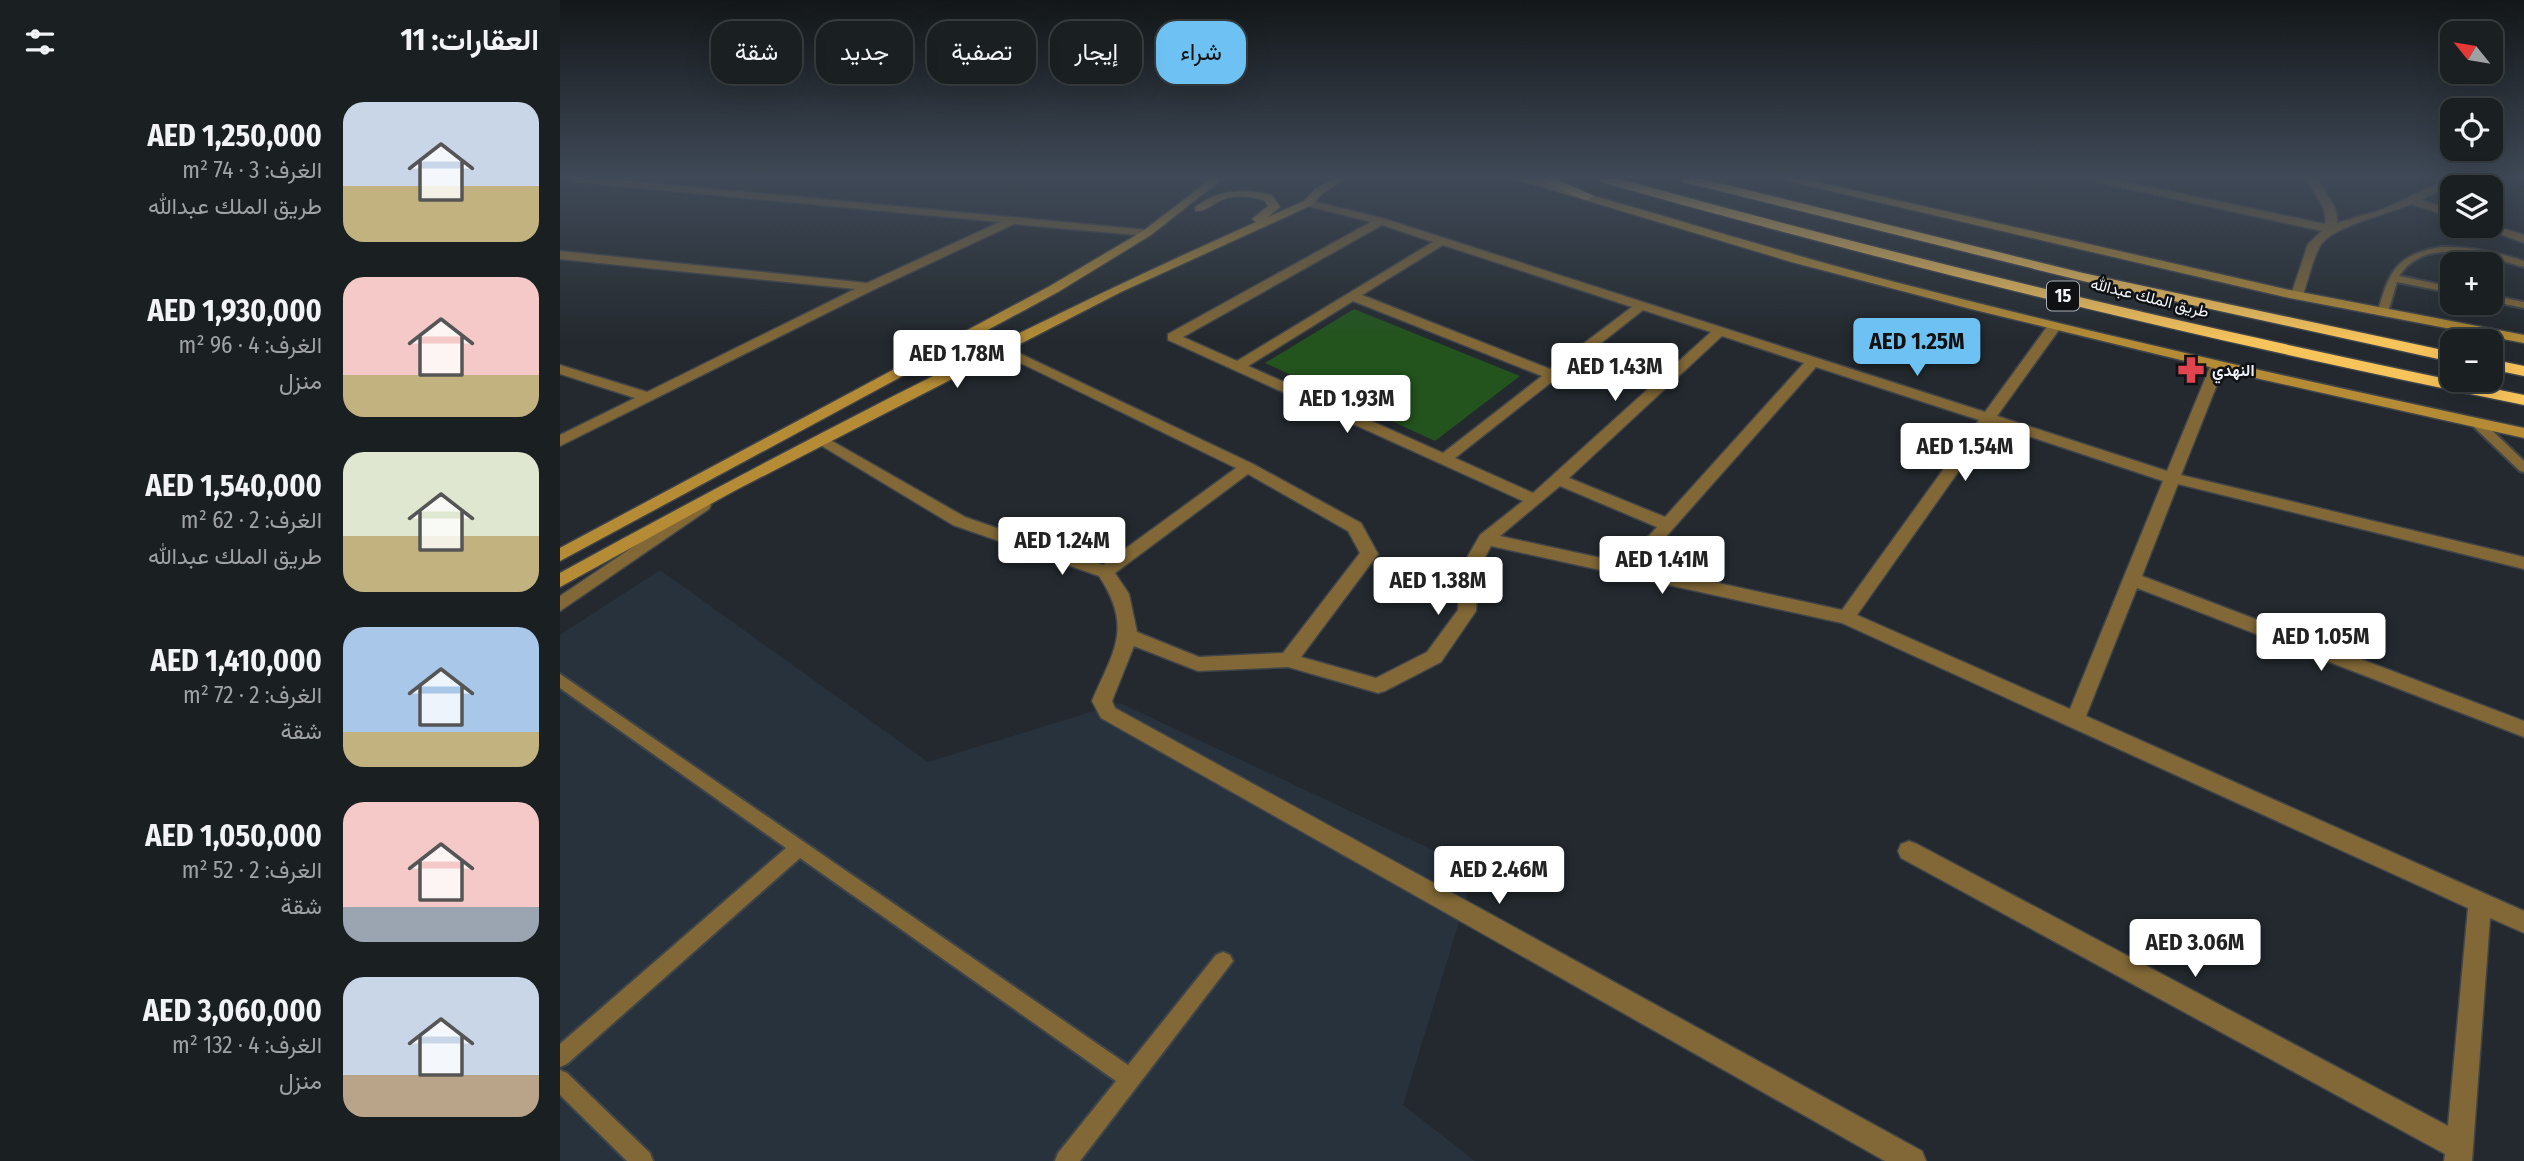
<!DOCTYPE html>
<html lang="ar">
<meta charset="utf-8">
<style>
body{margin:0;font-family:"Fira Sans Condensed",Vazirmatn,sans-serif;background:#23272a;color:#f1f3f6;direction:rtl;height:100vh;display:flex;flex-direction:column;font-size:26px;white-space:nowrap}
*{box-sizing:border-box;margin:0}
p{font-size:23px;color:#9fa2a5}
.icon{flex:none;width:38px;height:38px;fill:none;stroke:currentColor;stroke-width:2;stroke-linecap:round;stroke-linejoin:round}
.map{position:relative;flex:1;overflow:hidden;direction:ltr}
.side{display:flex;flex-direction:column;background:#1a1f22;width:560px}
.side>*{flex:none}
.top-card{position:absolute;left:21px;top:21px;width:665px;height:63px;direction:rtl;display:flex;gap:14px}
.needle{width:46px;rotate:300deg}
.fabs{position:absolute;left:1880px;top:21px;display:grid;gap:14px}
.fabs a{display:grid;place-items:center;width:63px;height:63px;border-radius:14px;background:#1a1f22;box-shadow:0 7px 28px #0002,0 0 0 2px #383d40;font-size:35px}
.price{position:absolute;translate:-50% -60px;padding:0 16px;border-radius:7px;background:#fff;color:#222;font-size:23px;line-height:46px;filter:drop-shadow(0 2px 4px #0008)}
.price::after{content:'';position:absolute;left:50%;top:42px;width:21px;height:16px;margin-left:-10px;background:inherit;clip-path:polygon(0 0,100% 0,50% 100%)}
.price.active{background:#6dc2f3;color:#111}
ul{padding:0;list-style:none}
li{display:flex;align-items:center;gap:21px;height:175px;padding:0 21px}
li span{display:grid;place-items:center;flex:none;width:196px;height:140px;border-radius:21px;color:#555}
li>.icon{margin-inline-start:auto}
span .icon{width:84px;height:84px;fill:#fffc;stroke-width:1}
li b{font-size:30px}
h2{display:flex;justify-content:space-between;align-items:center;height:84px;padding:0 21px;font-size:30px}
.tag{padding:0 24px;border-radius:21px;background:#1a1f22;box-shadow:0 7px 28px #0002,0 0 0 2px #383d40;font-size:24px;line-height:63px}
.tag.active{background:#6dc2f3;color:#111}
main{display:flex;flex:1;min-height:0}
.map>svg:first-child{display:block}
.built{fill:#28323d}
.green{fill:#23541d}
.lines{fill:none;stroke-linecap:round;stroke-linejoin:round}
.lane-casing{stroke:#40454a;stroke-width:4}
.street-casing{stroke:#40454a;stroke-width:3}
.secondary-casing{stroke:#40454a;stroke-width:3}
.highway-casing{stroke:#40454a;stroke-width:3}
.lane{fill:#826836;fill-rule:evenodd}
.street{fill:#826836;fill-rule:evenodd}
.secondary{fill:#b58c35;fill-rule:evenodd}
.highway{fill:#f7c35b;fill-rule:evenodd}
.labels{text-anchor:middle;stroke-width:5;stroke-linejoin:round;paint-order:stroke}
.far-street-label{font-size:16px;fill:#f0f4f8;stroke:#0f1114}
.far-poi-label{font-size:16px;font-weight:bold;fill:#f0f4f8;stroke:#0f1114;text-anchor:start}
.shield{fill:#0f1114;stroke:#acb0b4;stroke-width:2}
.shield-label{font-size:18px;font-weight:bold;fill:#f0f4f8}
</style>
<main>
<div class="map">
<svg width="1964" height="1161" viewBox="0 0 1964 1161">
<rect width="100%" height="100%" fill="#23292e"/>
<polygon class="built" points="100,570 368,762 560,703 915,870 843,1105 915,1161 0,1161 0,635"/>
<polygon class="green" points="794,309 960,376 875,441 705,363"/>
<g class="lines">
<defs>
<g id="lane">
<path d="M1881,247C1910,246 1936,252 1964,261V267C1927,257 1866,234 1839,276L1892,287V293L1837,282L1828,312L1823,315L1819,314L1818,312C1829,271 1836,255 1881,247Z"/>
<polygon points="1930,295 1964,302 1964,308 1930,301"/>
<polygon points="1918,420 1922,421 1964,461 1964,472 1960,471 1914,427 1914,421"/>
<polygon points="0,674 568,1065 656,955 663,952 670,955 673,961 520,1161 495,1161 498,1153 556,1081 240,858 7,1064 0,1067 0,1044 226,848 0,688"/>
<polygon points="0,1070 7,1073 90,1153 93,1161 67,1161 0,1095"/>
</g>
<g id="street">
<polygon points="11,179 48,179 587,230 593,233 587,236 454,224 313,290 0,446 0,435 75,398 0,374 0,365 87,392 295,289 0,259 0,251 307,283 440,222 16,182"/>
<path d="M1532,179H1551L1765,224C1768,204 1753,197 1749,179H1759C1764,197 1779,203 1777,223L1821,210L1888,179H1901L1861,200L1892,210V217L1851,204C1829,214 1768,227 1759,248C1752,262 1748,280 1743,295L1737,299L1731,295L1748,244L1762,231L1537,182Z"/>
<path d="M748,200L825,219L1425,412L1489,324H1499L1501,327L1437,416L1607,471L1650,367L1652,364H1662L1664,367L1621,475L1964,557V569L1618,484L1582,576L1964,721V737L1577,588L1526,716L1964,911V933L1930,918L1912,1161H1884L1885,1154L1341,858L1338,851L1341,844L1349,841L1357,844L1888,1126L1908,908L1282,623L931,546L918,570L916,611L881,662L825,691L818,693L728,667L638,671L574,646L552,701L555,708L1362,1151L1366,1161H1325L541,718L532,701C554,650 573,628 539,576L393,525L252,440L260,435L265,437L405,517L543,565L676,468L432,349L434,346H444L693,464L801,523L818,554L741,657L816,678L867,652L898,610L900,570L920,535L963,501L608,340V334L811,222L744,205L742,203ZM822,225L873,242L677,361L623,337ZM883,245L1072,307L990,369L802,295ZM793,301L982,376L883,453L688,366ZM1083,310L1151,332L973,493L895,458ZM1162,336L1244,363L1105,517L1009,478ZM1256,367L1419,420L1282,610L1080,566ZM1432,424L1603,481L1510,709L1297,615ZM688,474L788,531L800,553L723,653L639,657L577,632L569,594L555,573ZM1000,486L1097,527L1064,563L940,536Z"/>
<polygon points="1930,224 1964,235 1964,243 1919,226"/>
<polygon points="143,500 151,505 149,509 0,611 0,596"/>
</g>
<g id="secondary">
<polygon points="651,179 662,179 591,235 498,292 0,561 0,548 490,286 583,231"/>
<path d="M773,179H785L763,193L752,205L561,292L176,490L0,587V573C228,448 459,328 696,222L692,219L708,206L704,200C690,197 675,194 662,200C652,204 646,212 635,211V207C659,189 683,188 712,195L720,207L708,217L744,201L755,189Z"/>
<path d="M955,179H972L999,186C1111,217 1222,253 1335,282C1543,336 1753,383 1964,428V438L1691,377L1415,310L1235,263Z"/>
<polygon points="1227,179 1245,179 1725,289 1964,335 1964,343 1725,297 1232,182"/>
</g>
<g id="highway">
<polygon points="979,179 996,179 1034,196 1027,200 1022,199"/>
<path d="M1040,179H1060C1358,262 1661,333 1964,395V405C1654,342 1345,268 1041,182Z"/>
<polygon points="1122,179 1143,179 1523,273 1892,352 1892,362 1523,281 1123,182"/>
<polygon points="1930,359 1964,366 1964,376 1930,369"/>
</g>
</defs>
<use href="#lane" class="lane-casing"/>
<use href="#street" class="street-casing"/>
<use href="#secondary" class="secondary-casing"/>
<use href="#highway" class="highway-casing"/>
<use href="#lane" class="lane"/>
<use href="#street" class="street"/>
<use href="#secondary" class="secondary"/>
<use href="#highway" class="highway"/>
</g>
<linearGradient id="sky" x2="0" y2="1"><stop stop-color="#131719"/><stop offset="0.52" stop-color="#3f4957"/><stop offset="1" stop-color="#3f4957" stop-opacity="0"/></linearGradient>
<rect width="1964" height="341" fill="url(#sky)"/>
<defs>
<symbol id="pharmacy-bare" viewBox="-9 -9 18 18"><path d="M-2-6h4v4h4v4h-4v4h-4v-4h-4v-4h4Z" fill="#e0444e" stroke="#0f1114" stroke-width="2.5" paint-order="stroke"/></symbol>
</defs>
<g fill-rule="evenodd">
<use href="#pharmacy-bare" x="1612" y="351" width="38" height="38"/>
</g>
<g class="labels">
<g class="far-street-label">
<text transform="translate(1590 297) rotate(14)" y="6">طريق الملك عبدالله</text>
</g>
<g class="far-poi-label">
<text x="1652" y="376">النهدي</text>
</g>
<rect class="shield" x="1487" y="281.5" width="32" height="29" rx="5"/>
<g class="shield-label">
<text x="1503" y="302">15</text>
</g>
</g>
</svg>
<div class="fabs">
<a><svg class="needle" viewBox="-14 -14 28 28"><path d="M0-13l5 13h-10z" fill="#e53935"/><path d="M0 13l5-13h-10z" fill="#9fa2a5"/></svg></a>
<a><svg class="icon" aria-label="locate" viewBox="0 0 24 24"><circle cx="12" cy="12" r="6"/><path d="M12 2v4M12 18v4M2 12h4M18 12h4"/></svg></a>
<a><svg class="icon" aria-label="layers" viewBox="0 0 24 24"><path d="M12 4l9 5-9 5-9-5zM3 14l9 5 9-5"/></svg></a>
<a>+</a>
<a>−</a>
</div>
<b class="price active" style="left:1357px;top:378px">AED 1.25M</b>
<b class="price" style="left:397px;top:390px">AED 1.78M</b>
<b class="price" style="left:1055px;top:403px">AED 1.43M</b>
<b class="price" style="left:787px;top:435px">AED 1.93M</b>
<b class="price" style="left:1405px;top:483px">AED 1.54M</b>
<b class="price" style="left:502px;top:577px">AED 1.24M</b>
<b class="price" style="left:1102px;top:596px">AED 1.41M</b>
<b class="price" style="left:878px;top:617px">AED 1.38M</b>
<b class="price" style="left:1761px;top:673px">AED 1.05M</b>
<b class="price" style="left:939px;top:906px">AED 2.46M</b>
<b class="price" style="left:1635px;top:979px">AED 3.06M</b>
<div class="top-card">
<a class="tag active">شراء</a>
<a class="tag">إيجار</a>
<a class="tag">تصفية</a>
<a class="tag">جديد</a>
<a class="tag">شقة</a>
</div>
</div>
<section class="side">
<h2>العقارات: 11<svg class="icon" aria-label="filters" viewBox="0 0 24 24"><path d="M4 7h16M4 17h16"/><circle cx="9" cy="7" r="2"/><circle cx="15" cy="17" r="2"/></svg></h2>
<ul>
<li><span style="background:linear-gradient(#c9d6e8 60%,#c2b280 0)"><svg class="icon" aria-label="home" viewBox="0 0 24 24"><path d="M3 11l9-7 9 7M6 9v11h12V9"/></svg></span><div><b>AED 1,250,000</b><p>الغرف: 3 · 74 m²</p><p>طريق الملك عبدالله</p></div></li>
<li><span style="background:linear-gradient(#f6c9c9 70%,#c2b280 0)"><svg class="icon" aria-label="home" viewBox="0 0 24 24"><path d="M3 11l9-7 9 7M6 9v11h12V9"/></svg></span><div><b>AED 1,930,000</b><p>الغرف: 4 · 96 m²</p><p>منزل</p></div></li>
<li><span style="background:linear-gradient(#dfe7d0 60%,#c2b280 0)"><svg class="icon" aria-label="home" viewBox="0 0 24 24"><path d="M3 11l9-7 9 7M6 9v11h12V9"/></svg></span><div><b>AED 1,540,000</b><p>الغرف: 2 · 62 m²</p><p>طريق الملك عبدالله</p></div></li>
<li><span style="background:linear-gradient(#a9c7e8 75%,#c2b280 0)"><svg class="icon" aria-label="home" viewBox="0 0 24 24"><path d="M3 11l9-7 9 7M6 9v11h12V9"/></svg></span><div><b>AED 1,410,000</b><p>الغرف: 2 · 72 m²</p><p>شقة</p></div></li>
<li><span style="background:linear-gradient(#f6c9c9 75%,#9aa5b1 0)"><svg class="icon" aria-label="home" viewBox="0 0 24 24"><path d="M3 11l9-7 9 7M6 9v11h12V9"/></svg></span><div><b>AED 1,050,000</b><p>الغرف: 2 · 52 m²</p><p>شقة</p></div></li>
<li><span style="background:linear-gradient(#c9d6e8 70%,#b9a48a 0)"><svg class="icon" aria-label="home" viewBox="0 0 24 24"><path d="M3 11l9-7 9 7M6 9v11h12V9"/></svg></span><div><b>AED 3,060,000</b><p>الغرف: 4 · 132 m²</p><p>منزل</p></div></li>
</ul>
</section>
</main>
